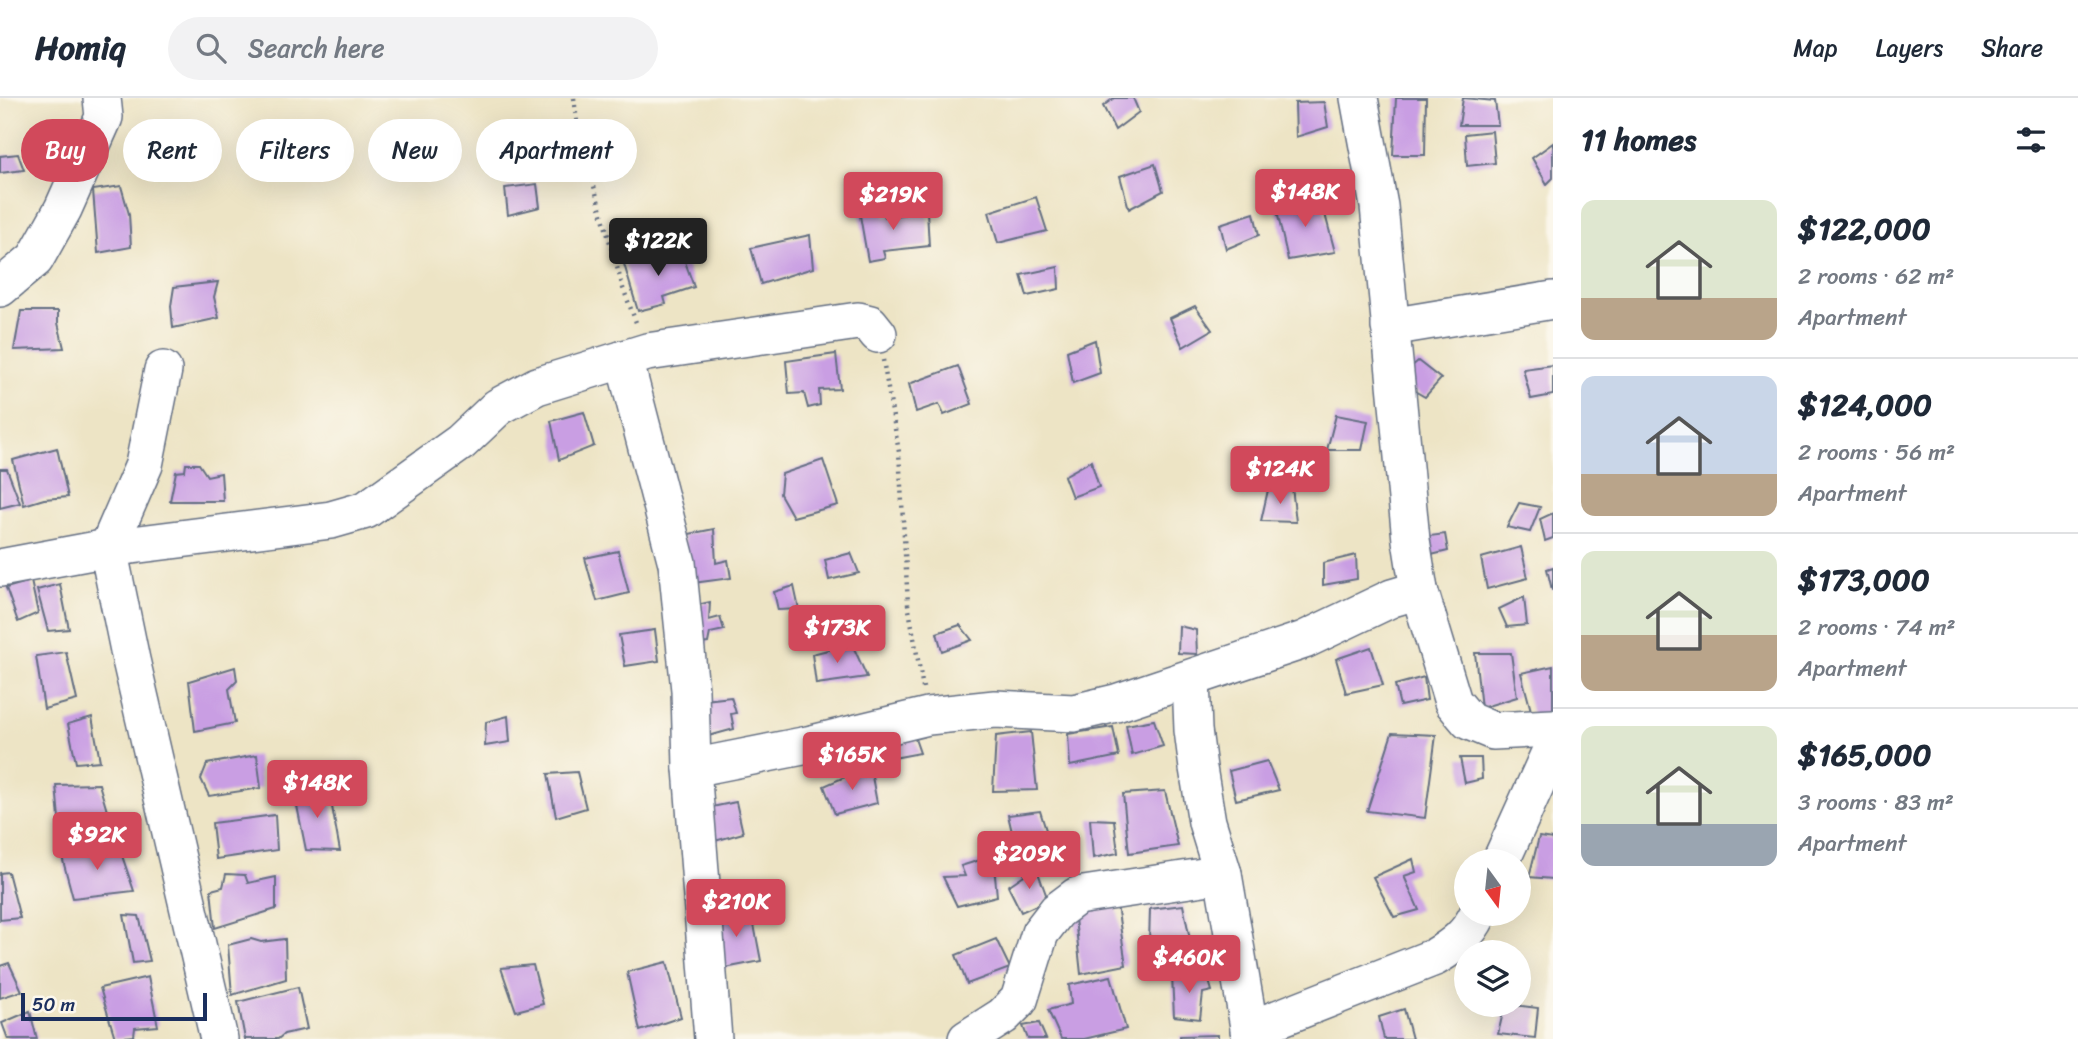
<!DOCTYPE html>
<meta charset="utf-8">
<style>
body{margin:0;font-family:Sriracha,sans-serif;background:#f2f2f3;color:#1f2937;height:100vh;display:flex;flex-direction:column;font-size:26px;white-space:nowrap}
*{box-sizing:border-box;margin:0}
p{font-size:23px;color:#747a83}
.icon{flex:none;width:38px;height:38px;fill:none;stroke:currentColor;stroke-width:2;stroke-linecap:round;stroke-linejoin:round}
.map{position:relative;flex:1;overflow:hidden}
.panel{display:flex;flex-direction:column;background:#fff;width:525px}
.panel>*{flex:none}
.guide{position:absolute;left:21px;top:21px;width:665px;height:63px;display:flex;gap:14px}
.needle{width:46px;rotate:165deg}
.buttons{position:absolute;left:1454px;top:751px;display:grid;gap:14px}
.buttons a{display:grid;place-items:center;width:77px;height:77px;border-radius:50%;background:#fff;box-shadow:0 7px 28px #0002;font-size:35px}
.scale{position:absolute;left:21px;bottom:18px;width:186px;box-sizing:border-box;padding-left:7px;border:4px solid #1b2f5e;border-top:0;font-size:19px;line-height:24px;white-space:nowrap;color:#1b2f5e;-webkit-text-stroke:5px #fbf7ec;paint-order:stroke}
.price{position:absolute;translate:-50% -60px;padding:0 16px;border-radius:7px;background:#d1495b;color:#fff;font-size:23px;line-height:46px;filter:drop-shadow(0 2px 4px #0008)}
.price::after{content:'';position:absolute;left:50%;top:42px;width:21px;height:16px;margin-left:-10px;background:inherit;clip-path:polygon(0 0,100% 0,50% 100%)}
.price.selected{background:#222;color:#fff}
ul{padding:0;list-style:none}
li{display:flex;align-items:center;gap:21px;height:175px;padding:0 28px}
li+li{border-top:2px solid #e0e1e3}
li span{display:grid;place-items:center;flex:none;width:196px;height:140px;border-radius:14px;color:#555}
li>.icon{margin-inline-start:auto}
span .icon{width:84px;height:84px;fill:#fffc;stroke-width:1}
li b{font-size:30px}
h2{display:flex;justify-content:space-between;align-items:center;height:84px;padding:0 28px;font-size:30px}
.tag{padding:0 24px;border-radius:32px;background:#fff;box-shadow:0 7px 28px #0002;font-size:24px;line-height:63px}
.tag.selected{background:#d1495b;color:#fff}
header{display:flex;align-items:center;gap:42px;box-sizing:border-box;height:98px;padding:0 35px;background:#fff;border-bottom:2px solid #e0e1e3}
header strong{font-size:33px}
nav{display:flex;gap:38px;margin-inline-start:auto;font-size:24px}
.search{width:490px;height:63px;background:#f2f2f3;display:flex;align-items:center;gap:18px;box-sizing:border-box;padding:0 24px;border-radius:38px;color:#747a83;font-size:26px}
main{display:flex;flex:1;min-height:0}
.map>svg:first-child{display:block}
.building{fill:#c99ee3}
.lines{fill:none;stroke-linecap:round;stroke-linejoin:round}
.minor-casing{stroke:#646e82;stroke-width:40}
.path{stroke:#646e82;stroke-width:4.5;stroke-dasharray:2 5;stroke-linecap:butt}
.minor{stroke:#fff;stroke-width:37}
</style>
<header>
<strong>Homiq</strong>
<div class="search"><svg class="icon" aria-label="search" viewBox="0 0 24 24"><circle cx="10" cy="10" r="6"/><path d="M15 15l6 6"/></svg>Search here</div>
<nav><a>Map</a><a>Layers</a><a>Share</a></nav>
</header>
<main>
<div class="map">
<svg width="1553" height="941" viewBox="0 0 1553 941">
<rect width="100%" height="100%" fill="#fbf7ec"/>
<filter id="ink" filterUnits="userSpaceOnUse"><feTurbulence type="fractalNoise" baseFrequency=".0143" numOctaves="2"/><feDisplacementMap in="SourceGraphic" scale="14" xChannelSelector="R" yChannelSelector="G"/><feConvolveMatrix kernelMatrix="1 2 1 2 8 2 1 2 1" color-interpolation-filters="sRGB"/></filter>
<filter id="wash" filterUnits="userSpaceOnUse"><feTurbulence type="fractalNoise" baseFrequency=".00686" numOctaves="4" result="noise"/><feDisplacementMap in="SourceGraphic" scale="28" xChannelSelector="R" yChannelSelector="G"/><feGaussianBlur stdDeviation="1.57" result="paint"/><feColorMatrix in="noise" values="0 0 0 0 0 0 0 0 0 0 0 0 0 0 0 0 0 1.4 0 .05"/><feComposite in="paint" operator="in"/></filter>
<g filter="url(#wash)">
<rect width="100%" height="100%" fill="#ede4c5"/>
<g id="blocks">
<g class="building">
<polygon points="1114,0 1133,0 1139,14 1115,32 1103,8"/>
<polygon points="1396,0 1426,0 1425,57 1393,57"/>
<polygon points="1463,0 1495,3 1498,27 1459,27"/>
<polygon points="1324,4 1328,29 1296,39 1295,5"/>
<polygon points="1492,33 1495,65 1467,68 1465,36"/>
<polygon points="183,44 208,47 210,70 185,72"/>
<polygon points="1553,45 1553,80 1547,86 1532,60"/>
<polygon points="18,56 24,72 0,75 0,58"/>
<polygon points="1155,66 1163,93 1129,111 1120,78"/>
<polygon points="537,86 540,109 508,117 505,90"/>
<polygon points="121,88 129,116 131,149 98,155 93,92"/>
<polygon points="1320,97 1335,154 1288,162 1276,109"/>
<polygon points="1036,99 1047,133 998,145 989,114"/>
<polygon points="882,111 885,119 927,113 929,148 883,153 885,160 868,163 859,112"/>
<polygon points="1254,115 1259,137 1226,151 1220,126"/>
<polygon points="810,137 813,170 761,186 751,150"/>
<polygon points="662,147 666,157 682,155 694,189 664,199 666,206 638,213 624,166 649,160 647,151"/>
<polygon points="1058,169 1059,191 1027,198 1021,177"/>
<polygon points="218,184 214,199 219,220 173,230 171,208 174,189"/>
<polygon points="1195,208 1212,232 1183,249 1170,220"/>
<polygon points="21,213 58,213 58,225 64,250 14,252"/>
<polygon points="1095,242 1100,275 1073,285 1067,253"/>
<polygon points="836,256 840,291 819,292 820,307 808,310 804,295 789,296 786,263"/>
<polygon points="1418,263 1441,281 1425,299 1396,282"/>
<polygon points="1553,267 1553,297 1531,301 1523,271"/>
<polygon points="958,268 972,306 944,317 939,306 916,314 909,286"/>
<polygon points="584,314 594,348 559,362 551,323"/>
<polygon points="1336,317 1368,323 1362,352 1327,352"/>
<polygon points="57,350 68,399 44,401 24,407 13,362"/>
<polygon points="823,362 838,407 793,419 780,396 782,376"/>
<polygon points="1091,363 1099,389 1072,399 1064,378"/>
<polygon points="186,366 199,366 207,378 221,375 223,403 170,403 176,374 185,373"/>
<polygon points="0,371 7,371 20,405 0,410"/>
<polygon points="1292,389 1296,424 1261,423 1268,392"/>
<polygon points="1519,405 1540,409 1530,434 1507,429"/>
<polygon points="1553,415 1553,440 1545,443 1540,421"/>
<polygon points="714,431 716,465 728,462 731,480 685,486 684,437"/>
<polygon points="1445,436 1448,453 1427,458 1422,439"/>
<polygon points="1521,449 1528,480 1487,491 1481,460"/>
<polygon points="618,453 629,495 597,503 585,460"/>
<polygon points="851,455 859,475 829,482 825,462"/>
<polygon points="1356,457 1357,481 1323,487 1323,465"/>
<polygon points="1553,469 1553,492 1552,492 1547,471"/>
<polygon points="31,483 38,515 18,524 6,490"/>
<polygon points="60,486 69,531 48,533 37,492"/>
<polygon points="794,488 799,511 778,512 774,494"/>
<polygon points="1524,499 1527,527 1507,529 1499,511"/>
<polygon points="710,504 709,522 720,519 724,532 710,535 708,545 692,547 688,509"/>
<polygon points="960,527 972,542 942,553 937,535"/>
<polygon points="1179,528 1196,532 1197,556 1178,555"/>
<polygon points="655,532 659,563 625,568 619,537"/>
<polygon points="852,546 867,579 816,586 812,556"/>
<polygon points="1371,549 1383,587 1346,595 1336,561"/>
<polygon points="66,554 77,602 44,611 36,558"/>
<polygon points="1475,555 1511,555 1517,599 1481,610"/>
<polygon points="1553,568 1553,615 1533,620 1521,575"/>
<polygon points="235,569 237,583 229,591 235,625 195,633 189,583"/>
<polygon points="1424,579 1427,602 1400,608 1395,587"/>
<polygon points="731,599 736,615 731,616 734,631 705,639 705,602"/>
<polygon points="508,618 510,644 485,648 486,624"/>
<polygon points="92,619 100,663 76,665 68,626"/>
<polygon points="1154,622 1163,648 1132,657 1126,627"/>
<polygon points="1113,629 1119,658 1070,668 1068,636"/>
<polygon points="1031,634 1037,692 993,693 996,638"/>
<polygon points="913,635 920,655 883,662 881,643"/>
<polygon points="1392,635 1436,637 1425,720 1367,713"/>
<polygon points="257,657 261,690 209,698 201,681 207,666"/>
<polygon points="1460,660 1481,660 1482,681 1465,685"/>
<polygon points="1267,663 1279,692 1236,702 1229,673"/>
<polygon points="870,668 877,705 835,716 824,688"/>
<polygon points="577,674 586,710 556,719 548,676"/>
<polygon points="99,686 112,730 85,734 79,718 59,720 56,687"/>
<polygon points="329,692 340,753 306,752 294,693"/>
<polygon points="1165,693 1178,748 1129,755 1123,696"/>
<polygon points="736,704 743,735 715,743 712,709"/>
<polygon points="1040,713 1051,748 1039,753 1039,761 1019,764 1008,717"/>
<polygon points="275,717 277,752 216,761 212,725"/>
<polygon points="1090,721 1114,722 1118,755 1093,760"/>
<polygon points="1539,739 1553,741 1553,781 1529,779"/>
<polygon points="99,747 100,749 119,749 134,793 73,800 61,755"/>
<polygon points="1413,761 1416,774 1404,778 1419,812 1394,819 1373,779"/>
<polygon points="980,762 982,774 994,768 997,798 957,808 943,779 965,778 961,768"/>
<polygon points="1036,769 1048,802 1021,814 1008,788"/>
<polygon points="8,774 20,820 0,822 0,775"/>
<polygon points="226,776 245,777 248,785 276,779 276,811 215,830 211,792 223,789"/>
<polygon points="1117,807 1126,867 1081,876 1074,811"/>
<polygon points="1183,807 1191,846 1149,846 1150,811"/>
<polygon points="751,811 761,863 720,871 714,816"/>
<polygon points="124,817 139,818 150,863 133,865"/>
<polygon points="251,841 261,844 285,841 286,881 232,897 228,847"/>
<polygon points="996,841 1010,870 967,886 956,857"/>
<polygon points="667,864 681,919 640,933 627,874"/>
<polygon points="9,865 22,893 0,900 0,868"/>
<polygon points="533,867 543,906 516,913 501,870"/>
<polygon points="1203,875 1203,882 1209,883 1212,893 1203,895 1200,921 1174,918 1172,878"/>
<polygon points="1111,878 1126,931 1084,941 1061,941 1048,912 1071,906 1069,887"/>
<polygon points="148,879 158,928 135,930 134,938 115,940 100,890"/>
<polygon points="298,889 307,931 284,936 278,941 245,941 238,904"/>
<polygon points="1505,906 1538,910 1535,940 1498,936"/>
<polygon points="1404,911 1412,941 1384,941 1379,919"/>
<polygon points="30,913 37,941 8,941 2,925"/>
<polygon points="1039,925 1046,941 1028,941 1023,928"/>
<polygon points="1218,937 1218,941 1180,941 1180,938"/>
</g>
</g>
</g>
<g filter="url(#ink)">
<use href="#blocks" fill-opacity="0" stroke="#646e82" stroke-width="2"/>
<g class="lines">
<defs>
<g id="minor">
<polyline points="0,190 35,161 63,111 104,19 102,0"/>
<polyline points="1390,229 1553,202"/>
<polyline points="624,261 677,465 690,592 692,670 713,941"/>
<polyline points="108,450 331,422 366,412 461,344 498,309 537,288 647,254 858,223 870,226 878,236"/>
<polyline points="108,450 144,367 163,272"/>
<polyline points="0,470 108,450 131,562 219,941"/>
<polyline points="1419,492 1453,604 1469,623 1493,633 1553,630"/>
<polyline points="1191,581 1193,632 1198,670 1207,724 1223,776 1251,941"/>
<polyline points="692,670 808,647 928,618 995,611 1074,615 1116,605 1304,542 1392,500 1419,492 1411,442 1379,108 1359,0"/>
<polyline points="1501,763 1553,648"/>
<path d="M1249,932L1435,859C1455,847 1468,837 1478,816"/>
<polyline points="967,941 1003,918 1019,902 1040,835 1057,813 1077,798 1223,776"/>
</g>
</defs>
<use href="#minor" class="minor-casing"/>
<g class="path">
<polyline points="574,0 578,32 623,190 637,227"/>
<polyline points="883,262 899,354 908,506 923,590"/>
</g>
<use href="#minor" class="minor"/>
</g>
</g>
</svg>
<div class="buttons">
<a><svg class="needle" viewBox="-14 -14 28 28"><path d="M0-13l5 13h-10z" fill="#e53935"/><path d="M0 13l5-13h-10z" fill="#747a83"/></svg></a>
<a><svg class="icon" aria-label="layers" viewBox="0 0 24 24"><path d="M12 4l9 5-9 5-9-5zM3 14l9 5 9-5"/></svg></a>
</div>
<div class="scale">50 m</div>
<b class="price" style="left:1305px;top:131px">$148K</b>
<b class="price" style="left:893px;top:134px">$219K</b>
<b class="price selected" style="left:658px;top:180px">$122K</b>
<b class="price" style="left:1280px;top:408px">$124K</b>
<b class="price" style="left:837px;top:567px">$173K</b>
<b class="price" style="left:852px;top:694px">$165K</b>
<b class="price" style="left:317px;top:722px">$148K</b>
<b class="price" style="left:97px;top:774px">$92K</b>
<b class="price" style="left:1029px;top:793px">$209K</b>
<b class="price" style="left:736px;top:841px">$210K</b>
<b class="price" style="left:1189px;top:897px">$460K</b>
<div class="guide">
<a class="tag selected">Buy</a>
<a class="tag">Rent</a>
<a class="tag">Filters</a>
<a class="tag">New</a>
<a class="tag">Apartment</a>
</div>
</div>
<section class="panel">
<h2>11 homes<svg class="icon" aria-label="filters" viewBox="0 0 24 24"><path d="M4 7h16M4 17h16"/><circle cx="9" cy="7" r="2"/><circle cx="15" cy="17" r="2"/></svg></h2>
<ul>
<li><span style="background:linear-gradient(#dfe7d0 70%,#b9a48a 0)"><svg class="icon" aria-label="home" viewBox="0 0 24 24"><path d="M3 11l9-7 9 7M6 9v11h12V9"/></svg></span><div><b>$122,000</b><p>2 rooms · 62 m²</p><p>Apartment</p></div></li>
<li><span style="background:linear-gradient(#c9d6e8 70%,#b9a48a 0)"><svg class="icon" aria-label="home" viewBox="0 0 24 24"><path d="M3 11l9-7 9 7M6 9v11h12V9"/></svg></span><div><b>$124,000</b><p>2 rooms · 56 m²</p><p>Apartment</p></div></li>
<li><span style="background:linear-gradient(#dfe7d0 60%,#b9a48a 0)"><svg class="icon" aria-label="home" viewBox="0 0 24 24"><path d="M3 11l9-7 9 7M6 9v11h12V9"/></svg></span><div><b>$173,000</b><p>2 rooms · 74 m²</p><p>Apartment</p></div></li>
<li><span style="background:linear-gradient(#dfe7d0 70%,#9aa5b1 0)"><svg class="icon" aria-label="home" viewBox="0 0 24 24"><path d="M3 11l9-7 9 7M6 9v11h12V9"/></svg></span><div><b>$165,000</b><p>3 rooms · 83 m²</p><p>Apartment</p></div></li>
</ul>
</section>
</main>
